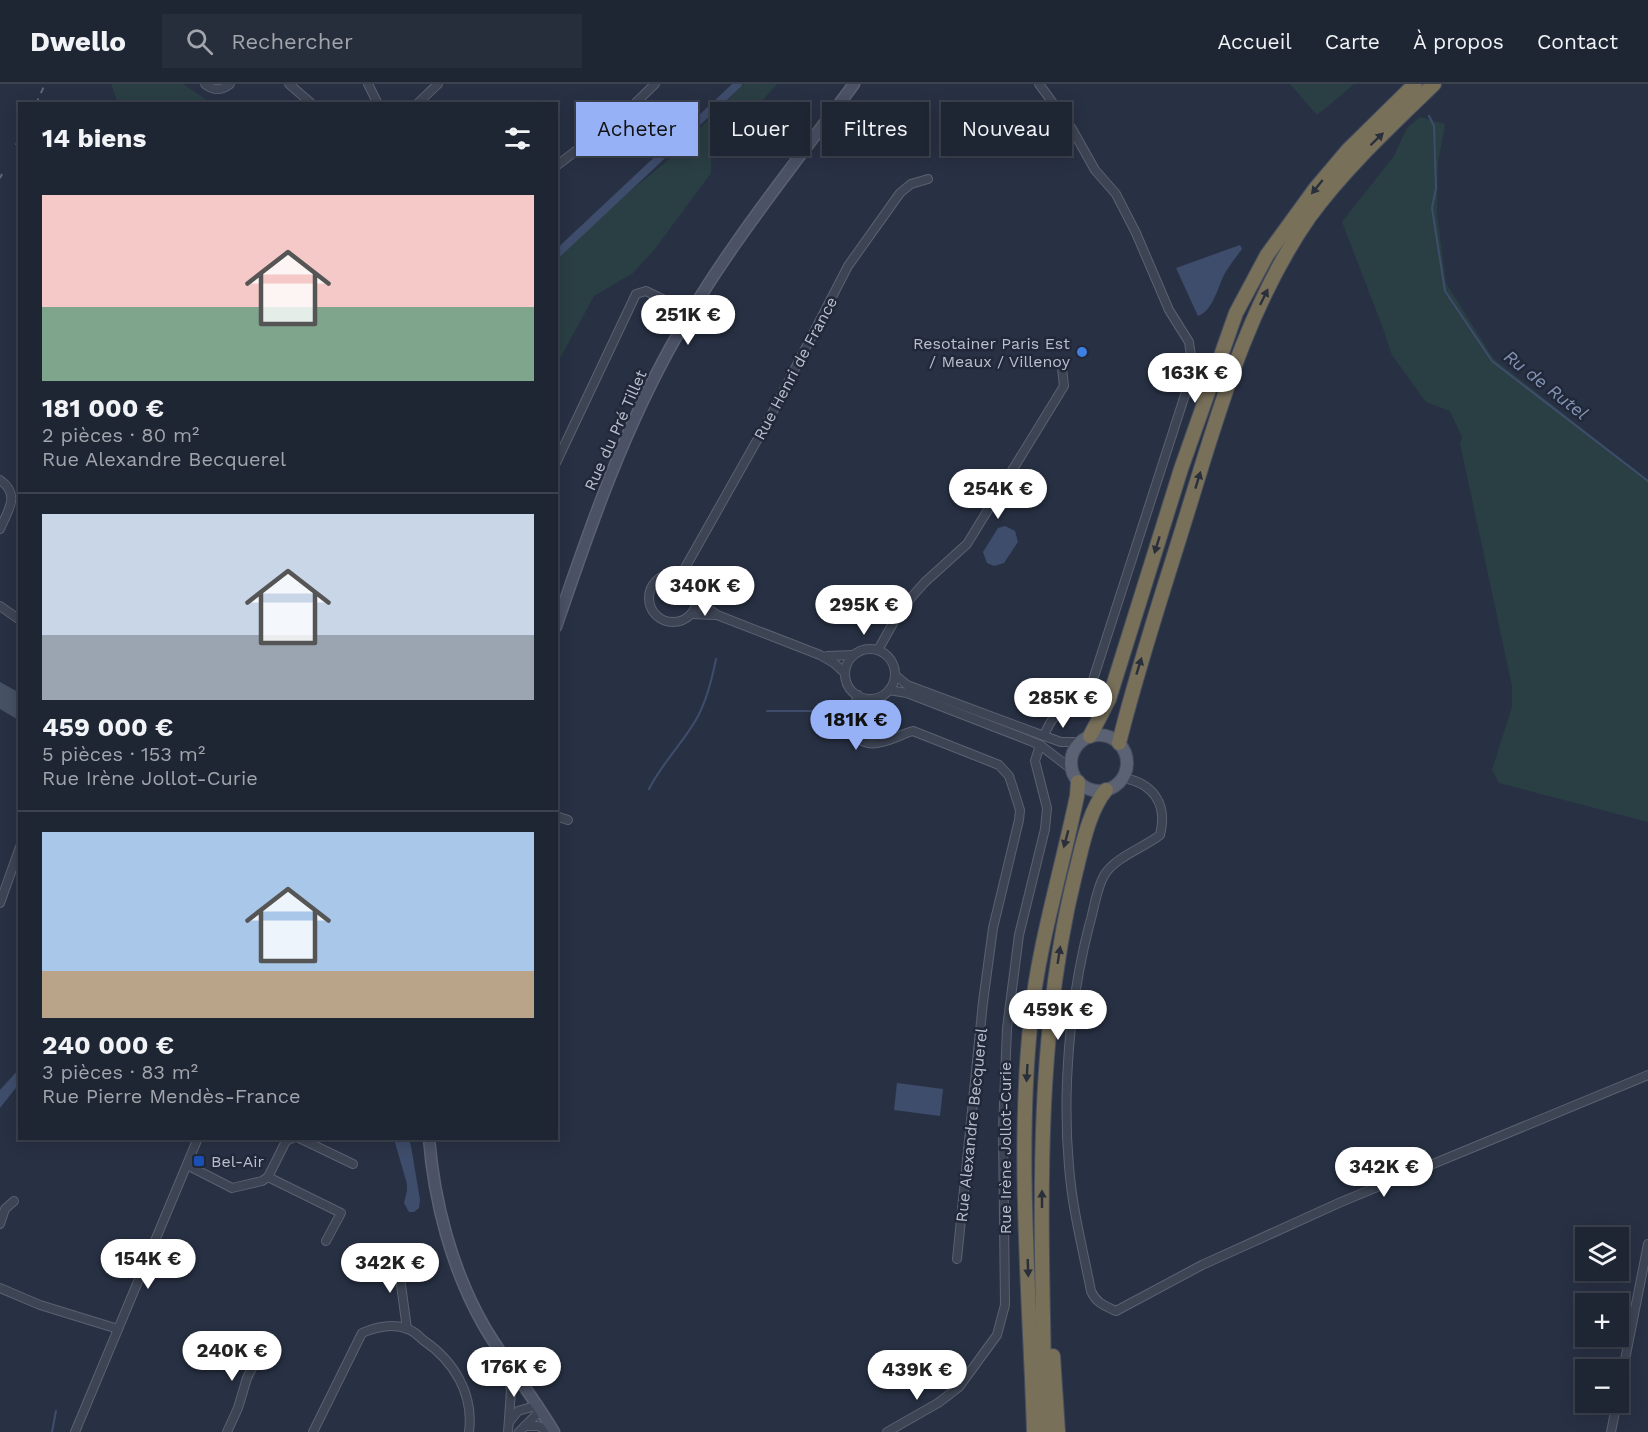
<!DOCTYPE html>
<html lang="fr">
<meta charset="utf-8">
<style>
body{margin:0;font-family:"Work Sans",sans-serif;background:#262d3b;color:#f1f3f6;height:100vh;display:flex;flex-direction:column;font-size:22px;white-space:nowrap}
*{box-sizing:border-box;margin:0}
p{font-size:20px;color:#a1a5ac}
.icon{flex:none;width:33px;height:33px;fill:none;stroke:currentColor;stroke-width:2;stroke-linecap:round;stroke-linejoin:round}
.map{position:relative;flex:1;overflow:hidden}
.drawer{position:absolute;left:18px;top:18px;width:540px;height:1038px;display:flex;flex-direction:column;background:#1e2533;border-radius:0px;box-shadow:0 3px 15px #0003,0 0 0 2px #3c424e}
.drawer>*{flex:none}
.top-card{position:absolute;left:576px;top:18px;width:570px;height:54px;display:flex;gap:12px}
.tools{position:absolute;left:1575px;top:1143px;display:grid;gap:12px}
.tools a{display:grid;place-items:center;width:54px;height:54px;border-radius:0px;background:#1e2533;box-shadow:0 3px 15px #0003,0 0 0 2px #3c424e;font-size:30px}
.price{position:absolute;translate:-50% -51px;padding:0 14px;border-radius:21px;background:#fff;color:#222;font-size:20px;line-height:39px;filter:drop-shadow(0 2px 3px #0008)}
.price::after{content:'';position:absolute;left:50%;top:36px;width:18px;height:14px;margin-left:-9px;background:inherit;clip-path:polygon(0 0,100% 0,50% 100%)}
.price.selected{background:#96b1f6;color:#111}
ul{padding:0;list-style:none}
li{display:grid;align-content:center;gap:12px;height:318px;padding:0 24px}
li+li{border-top:2px solid #3c424e}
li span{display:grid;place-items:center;height:186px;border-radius:0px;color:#555}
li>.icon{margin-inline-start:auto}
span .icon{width:108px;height:108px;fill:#fffc;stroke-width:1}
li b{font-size:26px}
h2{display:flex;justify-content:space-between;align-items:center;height:72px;padding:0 24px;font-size:26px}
.tag{padding:0 21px;border-radius:0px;background:#1e2533;box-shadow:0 3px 15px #0003,0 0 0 2px #3c424e;font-size:21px;line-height:54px}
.tag.selected{background:#96b1f6;color:#111}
header{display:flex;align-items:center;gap:36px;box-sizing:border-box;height:84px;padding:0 30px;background:#1e2533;border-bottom:2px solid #3c424e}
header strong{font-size:28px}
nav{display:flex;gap:33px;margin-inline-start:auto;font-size:21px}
.search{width:420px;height:54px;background:#262d3b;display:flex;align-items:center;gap:15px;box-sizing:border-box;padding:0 21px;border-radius:0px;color:#a1a5ac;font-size:22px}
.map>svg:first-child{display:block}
.green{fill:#2a3f44}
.water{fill:#3f4d6c}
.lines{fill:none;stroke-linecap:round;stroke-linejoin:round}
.stream{stroke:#3f4d6c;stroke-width:2}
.canal{stroke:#3f4d6c;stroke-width:8}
.building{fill:#475165}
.street-casing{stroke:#5b6171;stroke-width:10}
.secondary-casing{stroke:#5b6171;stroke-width:13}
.primary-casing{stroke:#464c5d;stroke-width:14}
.highway-casing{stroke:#474e5e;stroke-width:16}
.street{stroke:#3d4453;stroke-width:8}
.secondary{stroke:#4b5266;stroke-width:10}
.primary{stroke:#5b6273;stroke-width:12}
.highway{stroke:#79705a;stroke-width:14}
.rail{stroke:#5f677a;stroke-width:2;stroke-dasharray:6 6;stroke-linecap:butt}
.oneway{fill:#2a2f3c}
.shop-dot{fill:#3f7fe0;stroke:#212839;stroke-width:2}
.transit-dot{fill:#1a4fb4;stroke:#212839;stroke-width:2}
.labels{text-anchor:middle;stroke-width:5;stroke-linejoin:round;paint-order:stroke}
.poi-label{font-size:16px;fill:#babfcd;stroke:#212839;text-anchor:end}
.street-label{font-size:16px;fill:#babfcd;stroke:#212839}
.water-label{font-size:18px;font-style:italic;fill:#8292b2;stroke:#212839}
</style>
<header>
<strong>Dwello</strong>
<div class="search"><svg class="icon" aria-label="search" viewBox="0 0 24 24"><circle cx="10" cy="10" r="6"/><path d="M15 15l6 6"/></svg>Rechercher</div>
<nav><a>Accueil</a><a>Carte</a><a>À propos</a><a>Contact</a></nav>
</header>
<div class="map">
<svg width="1648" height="1348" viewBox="0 0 1648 1348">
<rect width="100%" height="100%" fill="#283144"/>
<g class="green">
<polygon points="111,0 183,0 211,19 118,19"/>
<polygon points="744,0 777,0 711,75 711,89 654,166 633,189 594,212 557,280 557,167 667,77"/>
<polygon points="1290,0 1354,0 1317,31"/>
<polygon points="1420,33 1445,40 1438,79 1437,130 1446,199 1493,274 1648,397 1648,738 1499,699 1492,686 1512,623 1512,602 1460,359 1462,353 1450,327 1426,318 1392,271 1383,244 1342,138 1394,72 1407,44"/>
</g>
<g class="water">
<path d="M1240,161L1242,165C1236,173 1230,181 1225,189C1218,202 1213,227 1198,232L1176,184Z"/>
<polygon points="1005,442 1015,447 1018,458 1004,479 994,482 987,479 983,468 998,444"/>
<polygon points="19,985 19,1000 0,1024 0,1006"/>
<polygon points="897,999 943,1005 940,1032 894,1026"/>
<polygon points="394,1055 409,1055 411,1062 420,1116 419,1124 414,1128 409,1128 404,1119 407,1107 407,1100"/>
</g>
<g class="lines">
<g class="stream">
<polyline points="1429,32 1434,42 1436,104 1432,124 1445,207 1492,277 1648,397"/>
<polyline points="767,627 836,627"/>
<path d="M649,705C662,679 683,659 697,634C707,616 712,595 716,575"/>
<polyline points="52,1348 56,1327"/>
</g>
<polyline class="canal" points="556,171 738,0"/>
</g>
<polygon class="building" points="0,598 20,609 20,637 0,625"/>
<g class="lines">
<defs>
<g id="street">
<path d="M205,0C214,7 221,7 230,0"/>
<polyline points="289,0 312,20"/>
<polyline points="368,0 378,20"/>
<path d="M1039,0L1072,45L1095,86L1116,110L1136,149L1169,226L1189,258L1193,286L1090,605C1069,624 1054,624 1044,652"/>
<polyline points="417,20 438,0"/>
<polyline points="556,82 622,32 655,0"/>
<polyline points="556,379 636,210 646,207 675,221"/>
<path d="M0,396C21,411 8,426 0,445"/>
<circle cx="673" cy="514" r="24"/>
<polyline points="681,491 769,335 848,182 900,109 911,100 928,95"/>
<polyline points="697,516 717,531 820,571 834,579 845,589"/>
<polyline points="0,522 20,536"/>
<polyline points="692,530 715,531"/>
<circle cx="870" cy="590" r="25"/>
<polyline points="878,566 901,525 925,498 967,460 1064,302 1062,284"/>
<polyline points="827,572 853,571"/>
<polyline points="895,591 907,601 1044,652 1061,658 1079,658"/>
<polyline points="889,606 907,609 1023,654 1040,661 1070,684"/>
<path d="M858,611C850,633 849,667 882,658C893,656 902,650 913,647L999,681L1009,692L1013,704L1020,726L1019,736L993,844L983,918L957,1175"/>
<path d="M1123,694C1153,699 1168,720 1160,751C1143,764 1116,773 1105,790C1096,804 1094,827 1089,842C1070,916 1062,1006 1069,1082C1072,1124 1083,1166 1091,1207C1096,1219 1105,1222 1116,1227L1202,1181L1341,1118L1648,991"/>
<polyline points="556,732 568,736"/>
<polyline points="0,819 20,763"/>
<polyline points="299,1054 353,1080"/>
<polyline points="187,1081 232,1104 262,1097 268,1093 286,1057 293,1054"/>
<polyline points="268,1093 341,1129 326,1157"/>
<polyline points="0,1140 5,1125 14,1117"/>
<polyline points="397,1171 407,1245"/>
<polyline points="399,1184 410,1183"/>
<polyline points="0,1204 40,1221 118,1245"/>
<polyline points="506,1278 511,1307 508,1348"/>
<polyline points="1618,1311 1648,1160"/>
<polyline points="510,1337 518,1327 538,1321 536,1331 519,1348"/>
<polyline points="525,1342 538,1342 551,1348"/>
<polyline points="75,1348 198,1054"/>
<polyline points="227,1348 238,1324 247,1294 263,1263"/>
<path d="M313,1348L362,1249C376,1243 393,1239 408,1245C413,1247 419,1252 423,1256C454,1277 474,1310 469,1348"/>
<polyline points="887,1348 938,1319 959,1303 997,1251 1005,1221 1003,1046 1007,944 1019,851 1045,745 1047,724 1035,677 1040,661"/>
<polyline points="1611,1348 1617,1318"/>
</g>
<g id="secondary">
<path d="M556,543C587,452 618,362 663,277C715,178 787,90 854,0"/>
<path d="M429,1054C434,1118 452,1186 484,1242C505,1278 533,1312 554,1348"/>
</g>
<circle id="primary" cx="1099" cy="679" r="28"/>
<g id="highway">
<polyline points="1090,652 1109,615 1181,385 1236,229 1267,171 1315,105 1348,66 1415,0"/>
<path d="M1119,659C1138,582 1163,508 1186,433C1218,330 1247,222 1310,132C1346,83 1391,42 1434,0"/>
<polyline points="1053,1272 1058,1348"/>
<path d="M1034,1348C1030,1215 1017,1076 1030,943C1037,865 1061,789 1077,712L1078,698"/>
<path d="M1045,1348C1043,1163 1030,973 1075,791C1082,764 1088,728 1106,706"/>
</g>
</defs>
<use href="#street" class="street-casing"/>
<use href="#secondary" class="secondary-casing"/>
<use href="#primary" class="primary-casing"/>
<use href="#highway" class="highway-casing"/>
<use href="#street" class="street"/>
<use href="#secondary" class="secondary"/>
<use href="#primary" class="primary"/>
<use href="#highway" class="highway"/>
<g class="rail">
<polyline points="36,20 45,0"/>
<polyline points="16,61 20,53"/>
<polyline points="0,94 2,90"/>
</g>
</g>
<defs><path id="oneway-solid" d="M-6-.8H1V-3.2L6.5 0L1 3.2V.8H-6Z" transform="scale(1.5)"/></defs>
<g class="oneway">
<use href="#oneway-solid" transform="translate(1377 55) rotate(-44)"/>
<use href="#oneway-solid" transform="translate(1317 103) rotate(129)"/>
<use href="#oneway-solid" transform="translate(1264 213) rotate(-64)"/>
<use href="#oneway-solid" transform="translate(1198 396) rotate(-73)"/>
<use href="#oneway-solid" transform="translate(1157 461) rotate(107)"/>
<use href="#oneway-solid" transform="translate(1139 582) rotate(-73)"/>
<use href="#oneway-solid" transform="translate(1066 755) rotate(105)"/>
<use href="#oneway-solid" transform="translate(1059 871) rotate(-81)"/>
<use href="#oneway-solid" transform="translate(1027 989) rotate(93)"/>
<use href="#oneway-solid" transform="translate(1042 1115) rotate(-90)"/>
<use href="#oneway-solid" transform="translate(1028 1184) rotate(88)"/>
</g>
<circle class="shop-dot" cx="1082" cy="268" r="6"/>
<rect class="transit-dot" x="193" y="1071" width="12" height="12" rx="3"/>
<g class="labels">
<g class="poi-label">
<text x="1070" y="265">Resotainer Paris Est<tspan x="1070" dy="18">/ Meaux / Villenoy</tspan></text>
<text x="211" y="1083" text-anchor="start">Bel-Air</text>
</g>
<g class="street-label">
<text transform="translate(795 284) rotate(-62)" y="6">Rue Henri de France</text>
<text transform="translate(615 346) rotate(-66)" y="6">Rue du Pré Tillet</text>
<text transform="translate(971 1041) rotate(-84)" y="6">Rue Alexandre Becquerel</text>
<text transform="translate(1005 1064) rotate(-90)" y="6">Rue Irène Jollot-Curie</text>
</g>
<g class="water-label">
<text transform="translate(1546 301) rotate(38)" y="6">Ru de Rutel</text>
</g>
</g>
</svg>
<div class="tools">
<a><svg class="icon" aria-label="layers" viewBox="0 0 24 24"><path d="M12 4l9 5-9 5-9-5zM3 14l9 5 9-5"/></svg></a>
<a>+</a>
<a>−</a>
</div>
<b class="price" style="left:688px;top:262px">251K €</b>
<b class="price" style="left:1195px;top:320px">163K €</b>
<b class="price" style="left:998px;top:436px">254K €</b>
<b class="price" style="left:705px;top:533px">340K €</b>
<b class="price" style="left:864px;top:552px">295K €</b>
<b class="price" style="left:1063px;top:645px">285K €</b>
<b class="price selected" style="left:856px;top:667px">181K €</b>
<b class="price" style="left:1058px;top:957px">459K €</b>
<b class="price" style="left:1384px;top:1114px">342K €</b>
<b class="price" style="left:148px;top:1206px">154K €</b>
<b class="price" style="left:390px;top:1210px">342K €</b>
<b class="price" style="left:232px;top:1298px">240K €</b>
<b class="price" style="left:514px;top:1314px">176K €</b>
<b class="price" style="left:917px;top:1317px">439K €</b>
<div class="top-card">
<a class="tag selected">Acheter</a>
<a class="tag">Louer</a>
<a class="tag">Filtres</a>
<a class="tag">Nouveau</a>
</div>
<section class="drawer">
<h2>14 biens<svg class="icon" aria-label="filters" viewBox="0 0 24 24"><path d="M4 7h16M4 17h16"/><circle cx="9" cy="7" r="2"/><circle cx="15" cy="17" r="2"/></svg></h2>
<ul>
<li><span style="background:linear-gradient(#f6c9c9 60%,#7fa58c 0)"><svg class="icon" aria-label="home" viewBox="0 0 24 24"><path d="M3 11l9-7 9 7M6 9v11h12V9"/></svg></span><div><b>181 000 €</b><p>2 pièces · 80 m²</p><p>Rue Alexandre Becquerel</p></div></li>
<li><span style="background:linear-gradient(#c9d6e8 65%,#9aa5b1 0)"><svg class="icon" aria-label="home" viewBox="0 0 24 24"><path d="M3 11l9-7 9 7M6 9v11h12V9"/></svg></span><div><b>459 000 €</b><p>5 pièces · 153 m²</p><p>Rue Irène Jollot-Curie</p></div></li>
<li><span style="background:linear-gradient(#a9c7e8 75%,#b9a48a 0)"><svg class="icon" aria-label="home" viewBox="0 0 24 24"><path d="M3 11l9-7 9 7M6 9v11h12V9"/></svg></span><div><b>240 000 €</b><p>3 pièces · 83 m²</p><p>Rue Pierre Mendès-France</p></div></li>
</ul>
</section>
</div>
